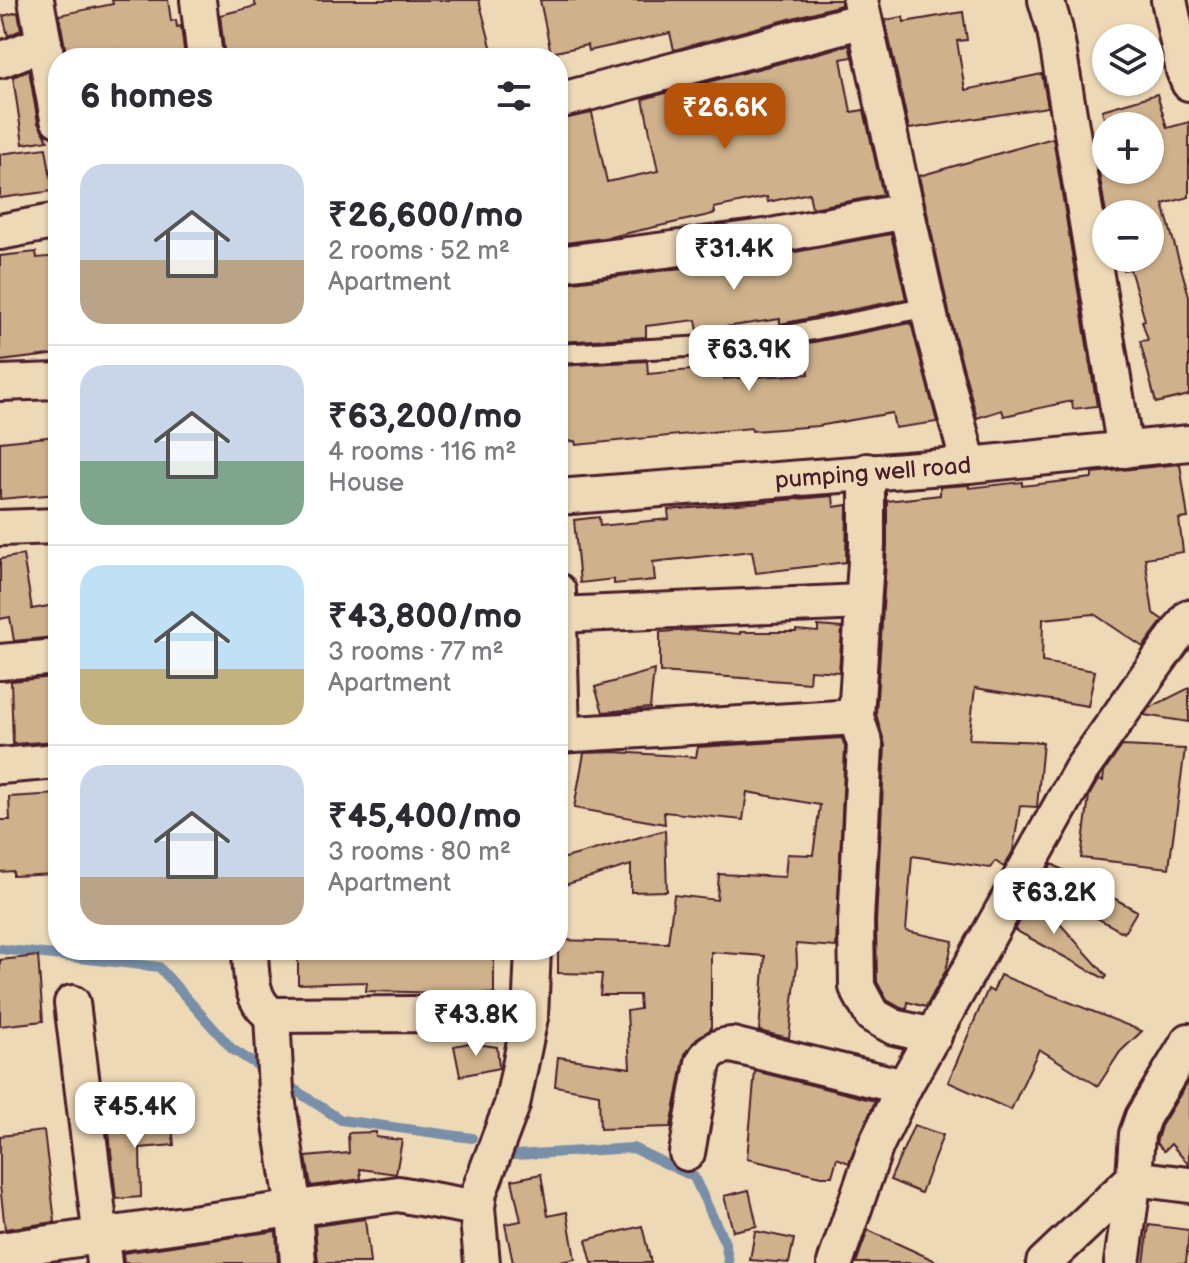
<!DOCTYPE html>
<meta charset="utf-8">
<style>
body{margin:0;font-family:"Balsamiq Sans",sans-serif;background:#f7f7f7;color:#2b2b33;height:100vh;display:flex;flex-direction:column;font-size:30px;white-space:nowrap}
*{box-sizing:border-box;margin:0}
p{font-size:26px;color:#7c7c81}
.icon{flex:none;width:44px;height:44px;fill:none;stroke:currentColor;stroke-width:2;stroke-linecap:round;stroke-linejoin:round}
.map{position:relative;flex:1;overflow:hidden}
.sheet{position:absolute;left:48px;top:48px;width:520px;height:912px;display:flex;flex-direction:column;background:#fff;border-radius:32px;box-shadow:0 2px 6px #0004}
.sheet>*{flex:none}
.tools{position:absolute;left:1092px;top:24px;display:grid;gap:16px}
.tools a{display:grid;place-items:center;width:72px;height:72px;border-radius:50%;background:#fff;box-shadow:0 2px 6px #0004;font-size:40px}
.price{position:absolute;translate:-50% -68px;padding:0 18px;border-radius:16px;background:#fff;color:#222;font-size:26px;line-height:52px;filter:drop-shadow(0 2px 4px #0008)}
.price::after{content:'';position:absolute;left:50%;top:48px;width:24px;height:18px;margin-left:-12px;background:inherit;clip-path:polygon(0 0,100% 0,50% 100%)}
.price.selected{background:#b45309;color:#fff}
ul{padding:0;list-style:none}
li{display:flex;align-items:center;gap:24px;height:200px;padding:0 32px}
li+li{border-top:2px solid #e1e1e2}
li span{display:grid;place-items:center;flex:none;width:224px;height:160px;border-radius:24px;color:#555}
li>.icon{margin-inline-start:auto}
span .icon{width:96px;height:96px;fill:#fffc;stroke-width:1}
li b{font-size:34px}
h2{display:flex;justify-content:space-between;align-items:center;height:96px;padding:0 32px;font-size:34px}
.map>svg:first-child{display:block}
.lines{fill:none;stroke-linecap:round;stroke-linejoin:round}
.stream{stroke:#788fa7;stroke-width:10}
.building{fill:#cfb28c;stroke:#4a1f2b;stroke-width:2}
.service-casing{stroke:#4a1f2b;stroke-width:24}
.minor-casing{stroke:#4a1f2b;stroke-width:40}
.service{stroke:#eed9b7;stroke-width:18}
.minor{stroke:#eed9b7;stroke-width:34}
.labels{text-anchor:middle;stroke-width:6;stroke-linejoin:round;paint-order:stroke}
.street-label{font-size:24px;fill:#4a1f2b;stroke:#eed9b7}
</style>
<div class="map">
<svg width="1189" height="1263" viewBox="0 0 1189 1263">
<rect width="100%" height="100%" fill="#eed9b7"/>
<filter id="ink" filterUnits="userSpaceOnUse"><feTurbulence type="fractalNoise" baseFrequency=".0125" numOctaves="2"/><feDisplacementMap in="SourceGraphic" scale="16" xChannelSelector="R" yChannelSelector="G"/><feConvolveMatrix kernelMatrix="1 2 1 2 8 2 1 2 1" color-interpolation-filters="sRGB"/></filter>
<g filter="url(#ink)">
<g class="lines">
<g class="stream">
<polyline points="0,949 159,967 232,1049 269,1073"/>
<polyline points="283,1082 341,1120 472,1138"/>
<polyline points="515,1155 633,1148 694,1177 725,1243 729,1263"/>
</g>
</g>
<g class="building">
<polygon points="112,0 168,0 171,21 176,20 177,27 181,26 185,58 119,58 118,50 67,58 59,15 113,4"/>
<polygon points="254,0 479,0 494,58 389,58 387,48 345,58 225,58 220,15 256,6"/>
<polygon points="540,0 841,0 841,5 674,50 670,33 588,51 587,45 551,53"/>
<polygon points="18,12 21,30 8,36 3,16"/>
<polygon points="963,12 967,40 957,41 965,90 1042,74 1048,107 909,129 885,20 903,17 904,22"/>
<polygon points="849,45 852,57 841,59 851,112 864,110 883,195 812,208 809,193 768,202 767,197 714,208 715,213 709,215 610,237 558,244 558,183 566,182 558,145 558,120 592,113 607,182 658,171 643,99"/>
<polygon points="29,70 38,123 48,140 23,144 13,77"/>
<polygon points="1157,94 1167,128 1189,122 1189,197 1163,204 1189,296 1189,395 1156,403 1140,341 1148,340 1142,321 1145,320 1130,269 1123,270 1120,258 1150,258 1150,214 1106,214 1096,154 1106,151 1106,170 1150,170 1150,126 1106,126 1102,110"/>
<polygon points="1053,138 1097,406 1073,409 1072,401 1004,416 1002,410 977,418 953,330 919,176"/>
<polygon points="46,148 53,191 0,198 0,154"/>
<polygon points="891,234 906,299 780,324 780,319 698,331 696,320 646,326 646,337 558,342 558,284 774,256"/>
<polygon points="36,252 37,258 58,256 58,354 0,361 0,256"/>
<polygon points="911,323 937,422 895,428 892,413 818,426 752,431 751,428 576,445 575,441 558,442 558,366 647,361 648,374 723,367 724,379 809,374 804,344"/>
<polygon points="56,436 58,494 0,499 0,442"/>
<polygon points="1180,464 1188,518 1179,519 1183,552 1145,558 1153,613 1163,620 1143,647 1094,614 1043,619 1042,662 1095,671 1088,706 975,688 969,739 1043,742 1037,807 1020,806 1013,851 1004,867 995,861 990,868 912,856 906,931 953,941 946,970 926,1007 908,1002 907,1009 901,1008 887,1000 877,982 876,922 885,745 876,714 887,546 887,501 940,495 940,487 969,485 969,488 1022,482 1022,486 1092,478 1092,473"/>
<polygon points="833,496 834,507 847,505 846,562 756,573 752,551 653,562 655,580 614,584 614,579 580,583 574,520 599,517 600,526 669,519 668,510"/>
<polygon points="23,555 32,609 54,605 54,637 14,641 10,617 0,619 0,559"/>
<polygon points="818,626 842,628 839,672 810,670 809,683 660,672 660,632 694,630 740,634 740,632 796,632 796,630 818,632"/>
<polygon points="654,670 650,708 603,712 595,687"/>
<polygon points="55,677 57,741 13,744 11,681"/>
<polygon points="1189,688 1189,722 1144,715 1149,708"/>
<polygon points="842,738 845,747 836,947 796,944 797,964 789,1038 759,1031 765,956 711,952 711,1029 697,1038 685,1054 671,1127 600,1129 599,1094 555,1086 558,1057 630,1068 627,1011 640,1009 639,995 600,995 602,974 558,973 558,940 668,943 674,895 717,900 719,874 785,877 787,854 813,855 820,805 747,792 743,820 664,812 665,824 574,808 584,753 614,752 696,757 698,747"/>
<polygon points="1122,746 1185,749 1169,868 1081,858 1089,796 1098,780 1103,781 1104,772"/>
<polygon points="58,794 58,874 13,876 13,871 0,872 0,820 10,820 9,797"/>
<polygon points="665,830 667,891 631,892 631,865 558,887 558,860"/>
<polygon points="1052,864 1137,911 1124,933 1039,886"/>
<polygon points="1034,895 1107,976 1105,979 1015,930"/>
<polygon points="298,950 494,950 494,994 366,991 367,982 298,984"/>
<polygon points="38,956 43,1021 0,1026 0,960"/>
<polygon points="1000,975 1059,998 1142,1031 1120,1052 1098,1086 1039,1049 1011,1110 948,1082 988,989 993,992"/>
<polygon points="469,1043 497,1047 499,1068 460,1076 454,1046"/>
<polygon points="755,1071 875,1101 849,1163 837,1158 832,1176 822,1176 747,1159"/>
<polygon points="1189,1080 1189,1165 1171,1144 1164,1151 1156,1143 1161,1126"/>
<polygon points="171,1117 174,1145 140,1148 141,1197 116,1199 108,1122"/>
<polygon points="914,1125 943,1135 921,1193 890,1180"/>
<polygon points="44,1131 55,1222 5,1229 0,1185 0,1136"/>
<polygon points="376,1132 376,1137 402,1140 396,1174 360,1169 361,1179 311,1186 306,1157 349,1153 348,1133"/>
<polygon points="541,1174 548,1216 567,1212 575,1259 555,1263 513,1263 505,1224 521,1221 512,1180"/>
<polygon points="749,1190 757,1226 733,1231 724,1196"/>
<polygon points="365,1219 370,1263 318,1263 315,1226"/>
<polygon points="1149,1225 1189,1230 1186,1263 1144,1263"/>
<polygon points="642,1226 651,1263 592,1263 586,1240"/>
<polygon points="868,1230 940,1263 856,1263"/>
<polygon points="276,1231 278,1263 124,1263 123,1253"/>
<polygon points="755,1231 794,1239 789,1263 750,1260"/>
</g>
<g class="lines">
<defs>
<polyline id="service" points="558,354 743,344 929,307"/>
<g id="minor">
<polyline points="36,0 58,119"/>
<polyline points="198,0 205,58"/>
<polyline points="860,0 934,335 969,465"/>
<polyline points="1046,0 1055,30 1125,450"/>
<polyline points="1169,0 1184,71 1189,83"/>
<polyline points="0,60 44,43"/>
<polyline points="558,101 864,20"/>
<polyline points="0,232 58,221"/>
<polyline points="558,264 771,236 906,211"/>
<polyline points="0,383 58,381"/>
<polyline points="867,471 867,545 856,717 865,744 856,922 857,987 872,1015 894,1027 934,1036"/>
<path id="s1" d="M558,497L969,465L1189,443"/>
<polyline points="0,528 58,526"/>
<polyline points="558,591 562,734"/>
<polyline points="558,615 862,602"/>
<polyline points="0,662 58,657"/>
<polyline points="558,735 856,717"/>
<polyline points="0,766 58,761"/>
<path d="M250,950C251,973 250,1002 272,1015L412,1014L530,1017"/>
<polyline points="72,1003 104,1263"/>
<polyline points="272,1015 276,1091 294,1210 298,1263"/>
<path d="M687,1153L703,1063C709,1050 718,1046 732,1045L904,1087"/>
<polyline points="0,1250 398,1194 477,1208"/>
<polyline points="482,1263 477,1208 479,1192 512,1105 530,1017 533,950"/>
<polyline points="835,1263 876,1145 904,1087 1081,770 1189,617"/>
<polyline points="1044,1263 1134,1178 1137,1134 1143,1117 1189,1041"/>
<polyline points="1122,1263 1134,1178 1189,1185"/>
</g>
</defs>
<use href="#service" class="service-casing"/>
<use href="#minor" class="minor-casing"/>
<use href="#service" class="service"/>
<use href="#minor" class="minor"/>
</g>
</g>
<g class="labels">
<g class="street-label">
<text dy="8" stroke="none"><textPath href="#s1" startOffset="316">pumping well road</textPath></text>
</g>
</g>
</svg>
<div class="tools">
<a><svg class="icon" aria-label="layers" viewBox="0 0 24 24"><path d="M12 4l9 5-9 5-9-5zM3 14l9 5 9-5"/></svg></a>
<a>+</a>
<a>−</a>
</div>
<b class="price selected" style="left:725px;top:151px">₹26.6K</b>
<b class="price" style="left:734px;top:292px">₹31.4K</b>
<b class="price" style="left:749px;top:393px">₹63.9K</b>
<b class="price" style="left:1054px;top:936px">₹63.2K</b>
<b class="price" style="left:476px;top:1058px">₹43.8K</b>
<b class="price" style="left:135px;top:1150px">₹45.4K</b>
<section class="sheet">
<h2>6 homes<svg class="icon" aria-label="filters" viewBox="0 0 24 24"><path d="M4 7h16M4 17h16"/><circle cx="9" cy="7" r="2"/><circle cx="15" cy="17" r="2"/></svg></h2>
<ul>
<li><span style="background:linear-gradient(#c9d6e8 60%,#b9a48a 0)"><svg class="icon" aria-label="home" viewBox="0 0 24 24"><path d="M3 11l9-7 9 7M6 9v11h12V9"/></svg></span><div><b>₹26,600/mo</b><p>2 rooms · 52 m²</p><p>Apartment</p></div></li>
<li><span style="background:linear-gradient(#c9d6e8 60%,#7fa58c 0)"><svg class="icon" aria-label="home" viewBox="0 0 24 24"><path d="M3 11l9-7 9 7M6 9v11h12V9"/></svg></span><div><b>₹63,200/mo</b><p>4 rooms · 116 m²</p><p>House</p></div></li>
<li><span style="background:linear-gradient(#bfe0f5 65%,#c2b280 0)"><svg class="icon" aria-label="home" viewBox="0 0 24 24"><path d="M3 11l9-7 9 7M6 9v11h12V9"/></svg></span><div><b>₹43,800/mo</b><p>3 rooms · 77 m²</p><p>Apartment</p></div></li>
<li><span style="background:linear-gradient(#c9d6e8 70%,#b9a48a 0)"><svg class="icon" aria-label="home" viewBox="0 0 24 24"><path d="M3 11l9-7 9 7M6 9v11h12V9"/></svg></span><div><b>₹45,400/mo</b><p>3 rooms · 80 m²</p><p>Apartment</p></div></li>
</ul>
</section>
</div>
